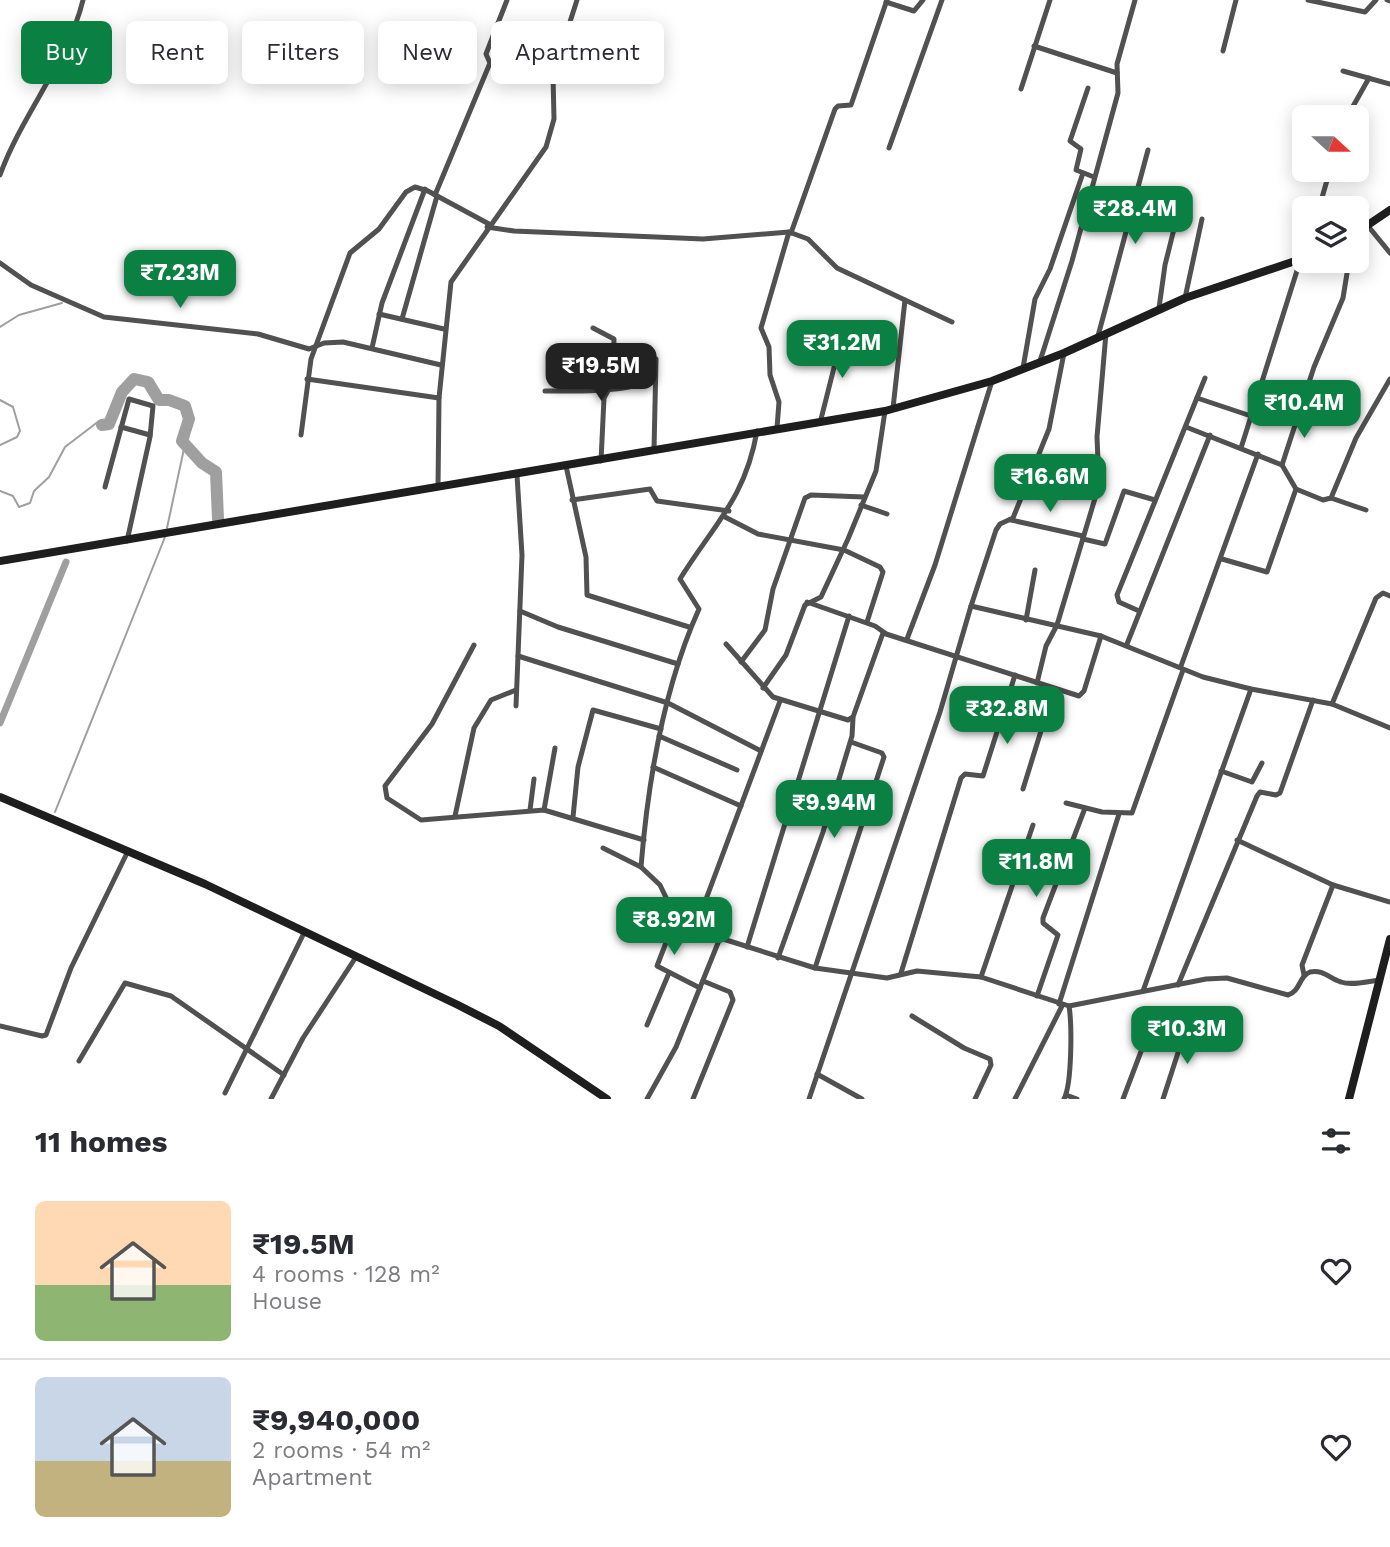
<!DOCTYPE html>
<meta charset="utf-8">
<style>
body{margin:0;font-family:"Work Sans",sans-serif;background:#f2f2f3;color:#2b2b33;height:100vh;display:flex;flex-direction:column;font-size:26px;white-space:nowrap}
*{box-sizing:border-box;margin:0}
p{font-size:23px;color:#7c7c81}
.icon{flex:none;width:38px;height:38px;fill:none;stroke:currentColor;stroke-width:2;stroke-linecap:round;stroke-linejoin:round}
.map{position:relative;height:1099px;overflow:hidden}
.drawer{display:flex;flex-direction:column;background:#fff;flex:1}
.drawer>*{flex:none}
.guide{position:absolute;left:21px;top:21px;width:700px;height:63px;display:flex;gap:14px}
.needle{width:46px;rotate:111deg}
.fabs{position:absolute;left:1292px;top:105px;display:grid;gap:14px}
.fabs a{display:grid;place-items:center;width:77px;height:77px;border-radius:10px;background:#fff;box-shadow:0 4px 18px #0003;font-size:35px}
.price{position:absolute;translate:-50% -60px;padding:0 16px;border-radius:14px;background:#0b8043;color:#fff;font-size:23px;line-height:46px;filter:drop-shadow(0 2px 4px #0008)}
.price::after{content:'';position:absolute;left:50%;top:42px;width:21px;height:16px;margin-left:-10px;background:inherit;clip-path:polygon(0 0,100% 0,50% 100%)}
.price.current{background:#222;color:#fff}
ul{padding:0;list-style:none}
li{display:flex;align-items:center;gap:21px;height:175px;padding:0 35px}
li+li{border-top:2px solid #e1e1e2}
li span{display:grid;place-items:center;flex:none;width:196px;height:140px;border-radius:10px;color:#555}
li>.icon{margin-inline-start:auto}
span .icon{width:84px;height:84px;fill:#fffc;stroke-width:1}
li b{font-size:30px}
h2{display:flex;justify-content:space-between;align-items:center;height:84px;padding:0 35px;font-size:30px}
.chip{padding:0 24px;border-radius:10px;background:#fff;box-shadow:0 4px 18px #0003;font-size:24px;line-height:63px}
.chip.current{background:#0b8043;color:#fff}
.map>svg:first-child{display:block}
.lines{fill:none;stroke-linecap:round;stroke-linejoin:round}
.stream{stroke:#9f9f9f;stroke-width:2}
.canal{stroke:#9f9f9f;stroke-width:7}
.river{stroke:#9f9f9f;stroke-width:12}
.street{stroke:#515151;stroke-width:5}
.secondary{stroke:#1e1e1e;stroke-width:8}
</style>
<div class="map">
<svg width="1390" height="1099" viewBox="0 0 1390 1099">
<rect width="100%" height="100%" fill="#fff"/>
<g class="lines">
<g class="stream">
<polyline points="0,327 19,315 62,303"/>
<polyline points="0,400 13,407 20,431 17,437 0,445"/>
<polyline points="0,491 13,496 19,507 30,503 34,491 49,477 65,447 99,421 102,425"/>
<polyline points="167,528 185,444"/>
<polyline points="55,812 165,537"/>
</g>
<polyline class="canal" points="0,723 66,562"/>
<polyline class="river" points="102,425 109,424 122,392 134,379 148,382 159,400 169,400 185,406 189,419 182,441 202,463 216,472 218,519"/>
<g class="street">
<polyline points="1308,0 1365,12 1376,0"/>
<polyline points="1387,0 1390,1"/>
<polyline points="886,2 914,11 923,0"/>
<polyline points="1034,46 1117,73"/>
<polyline points="1223,51 1236,0"/>
<polyline points="1343,71 1390,84"/>
<polyline points="1088,88 1070,141 1081,149 1076,170 1094,177"/>
<polyline points="1021,89 1050,0"/>
<polyline points="1347,117 1369,78"/>
<polyline points="889,148 942,0"/>
<path d="M0,175C22,114 68,62 83,0"/>
<polyline points="435,195 490,63 486,54 507,0"/>
<polyline points="1319,208 1330,170"/>
<polyline points="1368,226 1390,253"/>
<polyline points="487,227 514,231 703,239 789,232 808,239 837,268 905,300 893,408"/>
<polyline points="791,233 835,109 838,106 851,105 887,0"/>
<polyline points="1349,261 1343,298 1314,367 1282,465 1296,489 1323,500 1331,498 1356,438 1390,379"/>
<polyline points="0,263 31,285 104,317 258,334 309,349 324,343 343,342 441,365"/>
<polyline points="1185,298 1202,219"/>
<polyline points="905,300 952,322"/>
<polyline points="1159,308 1165,265 1176,221"/>
<polyline points="379,314 444,329"/>
<polyline points="402,319 437,196"/>
<polyline points="593,328 614,339 613,381 604,398 601,461"/>
<polyline points="1098,336 1148,150"/>
<polyline points="372,348 382,303 425,189"/>
<polyline points="1040,361 1072,261 1118,93 1117,64 1135,0"/>
<polyline points="1023,368 1035,299 1050,269 1083,173"/>
<polyline points="307,379 439,398"/>
<path d="M545,391C571,391 597,392 623,388C636,387 641,381 655,381"/>
<polyline points="1197,398 1251,416"/>
<polyline points="820,423 843,332"/>
<polyline points="121,427 150,435"/>
<polyline points="1186,427 1282,465"/>
<polyline points="777,428 779,402 770,375 769,347 761,328 789,232"/>
<polyline points="301,435 311,359 350,253 379,229 406,192 415,187 428,191 489,224"/>
<polyline points="1241,448 1301,258"/>
<polyline points="654,450 656,359"/>
<polyline points="566,466 586,557 587,595 689,627"/>
<polyline points="105,487 129,399 153,406 150,437 127,541"/>
<polyline points="438,488 439,398 451,282 546,147 554,119 553,75 577,0"/>
<polyline points="1331,498 1366,510"/>
<polyline points="572,500 650,489 657,501 729,511"/>
<polyline points="861,505 887,514"/>
<polyline points="725,517 758,534 844,550 880,567 883,572 867,622"/>
<polyline points="1011,520 1083,536"/>
<polyline points="1083,539 1105,544 1124,491 1155,500"/>
<polyline points="1222,559 1267,572 1296,489"/>
<polyline points="807,602 875,626 885,633"/>
<polyline points="971,606 996,530 1000,524 1013,518 1049,429 1064,353"/>
<polyline points="520,611 558,627 678,664"/>
<polyline points="1139,611 1119,602 1117,595 1205,378"/>
<polyline points="1026,620 1035,570"/>
<polyline points="907,639 935,565 992,381"/>
<polyline points="726,644 773,697 848,720 853,717 883,633 1079,696 1084,691 1101,636"/>
<polyline points="1127,644 1210,435"/>
<polyline points="474,645 432,724 385,786 387,798 421,820 544,810 644,840"/>
<polyline points="518,656 668,703 761,751"/>
<polyline points="741,662 765,630 773,589 805,498 811,495 864,497"/>
<polyline points="1181,666 1258,454"/>
<polyline points="1037,683 1046,646 1057,625 1099,485 1097,437 1106,333"/>
<polyline points="763,688 786,655 805,605 821,597 848,539 876,471 885,411"/>
<polyline points="1332,704 1376,598 1383,593 1390,596"/>
<polyline points="516,706 522,555 517,475"/>
<polyline points="659,736 737,770"/>
<polyline points="653,767 741,806"/>
<polyline points="1221,771 1252,782 1262,763"/>
<polyline points="1023,789 1054,689"/>
<polyline points="1066,803 1102,812 1132,813 1183,670"/>
<polyline points="530,810 534,779"/>
<polyline points="544,810 555,748"/>
<polyline points="455,816 474,728 491,700 516,690"/>
<polyline points="573,817 578,767 593,710 661,729"/>
<polyline points="1237,840 1333,885 1390,902"/>
<path d="M603,848L641,867L660,885L672,910L682,918L720,938L815,968L887,978L917,971L981,977L1069,1006L1206,979L1227,978L1288,995C1300,992 1299,976 1310,972C1323,969 1330,979 1341,982C1352,986 1369,981 1380,980"/>
<path d="M641,867C648,780 663,689 699,609L680,579C714,524 745,499 757,431"/>
<polyline points="677,914 657,966 700,988"/>
<polyline points="696,926 780,701"/>
<polyline points="747,947 849,616"/>
<polyline points="778,958 823,832 852,736 853,718"/>
<polyline points="815,968 884,757 882,753 851,742"/>
<polyline points="901,973 961,778 965,774 983,776 1015,675"/>
<polyline points="1304,975 1302,965 1333,885"/>
<polyline points="981,977 1033,825"/>
<polyline points="1178,985 1257,796 1260,792 1276,795 1280,793 1313,700"/>
<polyline points="1143,991 1251,689"/>
<polyline points="1037,996 1058,935 1043,923 1043,918 1085,808"/>
<polyline points="1059,1004 1119,814"/>
<polyline points="912,1016 964,1048 990,1059 991,1065 975,1099"/>
<polyline points="647,1025 669,973"/>
<polyline points="0,1026 42,1036 46,1035 71,968 128,851"/>
<polyline points="79,1061 125,983 171,996 284,1075"/>
<polyline points="817,1074 862,1099"/>
<polyline points="225,1093 304,933"/>
<polyline points="1066,1095 1077,1099"/>
<polyline points="271,1099 303,1038 356,957"/>
<polyline points="647,1099 676,1047 720,938"/>
<polyline points="693,1099 733,1000 730,992 703,981"/>
<polyline points="809,1099 940,712 971,606 1101,636 1203,677 1251,689 1332,704 1390,728"/>
<polyline points="1015,1099 1062,1006"/>
<path d="M1064,1099C1072,1084 1072,1024 1069,1006"/>
<polyline points="1123,1099 1145,1041"/>
<polyline points="1163,1099 1187,1025"/>
</g>
<g class="secondary">
<polyline points="1356,233 1390,210"/>
<polyline points="0,561 885,411 992,381 1064,353 1185,298 1304,258"/>
<polyline points="0,797 205,884 458,1005 499,1026 607,1099"/>
<polyline points="1349,1099 1390,939"/>
</g>
</g>
</svg>
<div class="fabs">
<a><svg class="needle" viewBox="-14 -14 28 28"><path d="M0-13l5 13h-10z" fill="#e53935"/><path d="M0 13l5-13h-10z" fill="#7c7c81"/></svg></a>
<a><svg class="icon" aria-label="layers" viewBox="0 0 24 24"><path d="M12 4l9 5-9 5-9-5zM3 14l9 5 9-5"/></svg></a>
</div>
<b class="price" style="left:1135px;top:246px">₹28.4M</b>
<b class="price" style="left:180px;top:310px">₹7.23M</b>
<b class="price" style="left:842px;top:380px">₹31.2M</b>
<b class="price current" style="left:601px;top:403px">₹19.5M</b>
<b class="price" style="left:1304px;top:440px">₹10.4M</b>
<b class="price" style="left:1050px;top:514px">₹16.6M</b>
<b class="price" style="left:1007px;top:746px">₹32.8M</b>
<b class="price" style="left:834px;top:840px">₹9.94M</b>
<b class="price" style="left:1036px;top:899px">₹11.8M</b>
<b class="price" style="left:674px;top:957px">₹8.92M</b>
<b class="price" style="left:1187px;top:1066px">₹10.3M</b>
<div class="guide">
<a class="chip current">Buy</a>
<a class="chip">Rent</a>
<a class="chip">Filters</a>
<a class="chip">New</a>
<a class="chip">Apartment</a>
</div>
</div>
<section class="drawer">
<h2>11 homes<svg class="icon" aria-label="filters" viewBox="0 0 24 24"><path d="M4 7h16M4 17h16"/><circle cx="9" cy="7" r="2"/><circle cx="15" cy="17" r="2"/></svg></h2>
<ul>
<li><span style="background:linear-gradient(#ffd9b3 60%,#8fb573 0)"><svg class="icon" aria-label="home" viewBox="0 0 24 24"><path d="M3 11l9-7 9 7M6 9v11h12V9"/></svg></span><div><b>₹19.5M</b><p>4 rooms · 128 m²</p><p>House</p></div><svg class="icon" aria-label="heart" viewBox="0 0 24 24"><path d="M12 20l-8-8c-3-5 5-10 8-4 3-6 11-1 8 4z"/></svg></li>
<li><span style="background:linear-gradient(#c9d6e8 60%,#c2b280 0)"><svg class="icon" aria-label="home" viewBox="0 0 24 24"><path d="M3 11l9-7 9 7M6 9v11h12V9"/></svg></span><div><b>₹9,940,000</b><p>2 rooms · 54 m²</p><p>Apartment</p></div><svg class="icon" aria-label="heart" viewBox="0 0 24 24"><path d="M12 20l-8-8c-3-5 5-10 8-4 3-6 11-1 8 4z"/></svg></li>
</ul>
</section>
